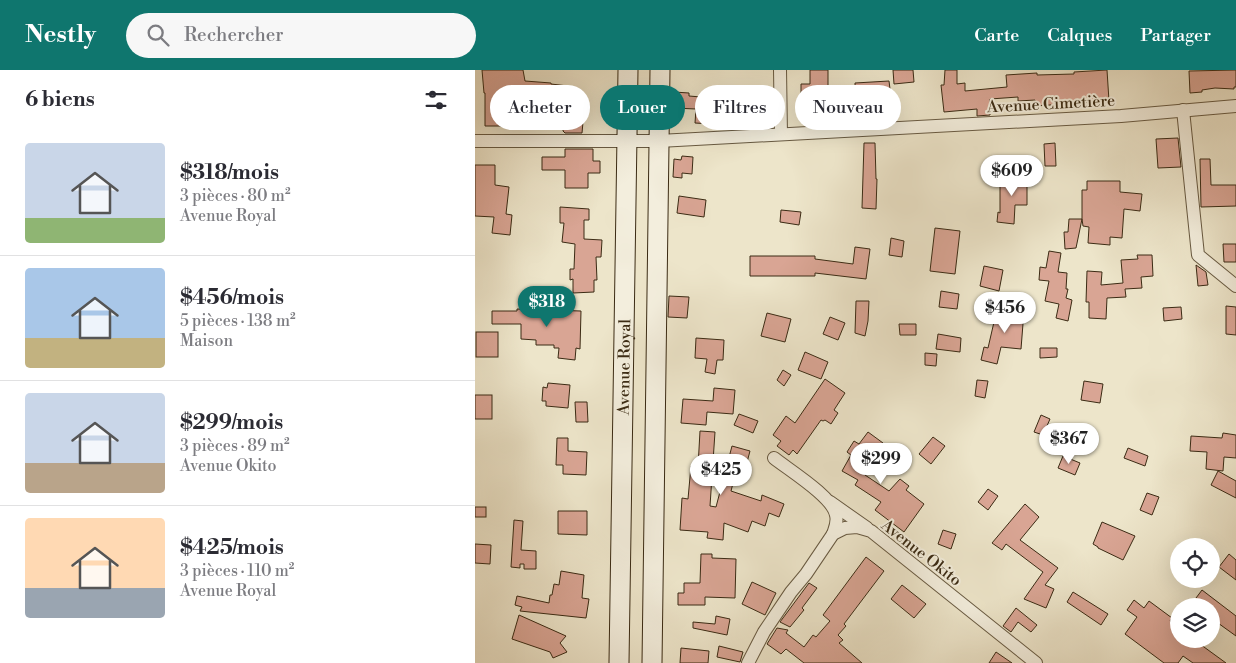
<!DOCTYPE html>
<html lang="fr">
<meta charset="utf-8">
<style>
body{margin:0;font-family:"Libre Bodoni",serif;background:#f7f7f7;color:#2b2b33;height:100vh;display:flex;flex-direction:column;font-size:19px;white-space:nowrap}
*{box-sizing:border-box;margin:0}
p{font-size:16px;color:#7c7c81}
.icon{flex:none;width:28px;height:28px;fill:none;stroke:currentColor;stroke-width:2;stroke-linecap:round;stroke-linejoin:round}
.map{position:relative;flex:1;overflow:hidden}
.details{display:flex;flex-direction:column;background:#fff;width:475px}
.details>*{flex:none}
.hud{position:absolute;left:15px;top:15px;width:475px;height:45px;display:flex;gap:10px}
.fabs{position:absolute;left:695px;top:468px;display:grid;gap:10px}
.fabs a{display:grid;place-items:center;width:50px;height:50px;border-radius:50%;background:#fff;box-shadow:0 5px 20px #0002;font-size:25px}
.price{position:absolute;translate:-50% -42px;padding:0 11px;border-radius:18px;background:#fff;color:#222;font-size:16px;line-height:32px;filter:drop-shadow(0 1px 2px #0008)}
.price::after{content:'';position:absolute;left:50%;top:30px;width:15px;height:11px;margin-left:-8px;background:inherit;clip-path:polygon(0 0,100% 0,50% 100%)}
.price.current{background:#0f766e;color:#fff}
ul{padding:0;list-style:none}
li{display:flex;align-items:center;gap:15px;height:125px;padding:0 25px}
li+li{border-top:1px solid #e1e1e2}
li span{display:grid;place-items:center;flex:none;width:140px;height:100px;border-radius:5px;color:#555}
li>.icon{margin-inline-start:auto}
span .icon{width:60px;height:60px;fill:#fffc;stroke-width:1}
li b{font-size:21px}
h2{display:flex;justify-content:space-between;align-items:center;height:60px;padding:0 25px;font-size:21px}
.chip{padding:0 18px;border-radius:22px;background:#fff;box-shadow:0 5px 20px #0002;font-size:18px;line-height:45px}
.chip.current{background:#0f766e;color:#fff}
header{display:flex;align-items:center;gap:30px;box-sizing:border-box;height:70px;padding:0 25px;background:#0f766e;color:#fff}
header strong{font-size:24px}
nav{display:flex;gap:28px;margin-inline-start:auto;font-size:18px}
.search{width:350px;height:45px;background:#f7f7f7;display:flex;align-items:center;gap:12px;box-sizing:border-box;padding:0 18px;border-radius:28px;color:#7c7c81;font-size:19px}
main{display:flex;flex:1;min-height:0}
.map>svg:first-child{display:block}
.building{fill:#d9a594;stroke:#3b2b14}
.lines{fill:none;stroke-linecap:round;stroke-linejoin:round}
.street-casing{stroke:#685a42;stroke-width:14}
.secondary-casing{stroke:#3b2b14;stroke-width:21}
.street{stroke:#f3eedd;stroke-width:12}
.secondary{stroke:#f3eedd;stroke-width:19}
.labels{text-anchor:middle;stroke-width:4;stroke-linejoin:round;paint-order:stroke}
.street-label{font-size:16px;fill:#3b2b14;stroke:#f3eedd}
</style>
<header>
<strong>Nestly</strong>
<div class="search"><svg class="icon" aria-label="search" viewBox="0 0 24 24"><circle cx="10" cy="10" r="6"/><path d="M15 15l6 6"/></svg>Rechercher</div>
<nav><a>Carte</a><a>Calques</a><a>Partager</a></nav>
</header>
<main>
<section class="details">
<h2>6 biens<svg class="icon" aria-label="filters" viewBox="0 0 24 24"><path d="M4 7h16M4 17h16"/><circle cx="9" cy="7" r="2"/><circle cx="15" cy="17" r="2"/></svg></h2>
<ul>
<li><span style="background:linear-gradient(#c9d6e8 75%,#8fb573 0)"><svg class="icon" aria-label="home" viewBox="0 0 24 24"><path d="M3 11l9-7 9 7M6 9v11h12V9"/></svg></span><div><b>$318/mois</b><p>3 pièces · 80 m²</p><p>Avenue Royal</p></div></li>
<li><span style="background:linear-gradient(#a9c7e8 70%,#c2b280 0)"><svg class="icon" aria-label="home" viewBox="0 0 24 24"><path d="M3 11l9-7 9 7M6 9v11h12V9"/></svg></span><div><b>$456/mois</b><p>5 pièces · 138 m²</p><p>Maison</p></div></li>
<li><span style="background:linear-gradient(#c9d6e8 70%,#b9a48a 0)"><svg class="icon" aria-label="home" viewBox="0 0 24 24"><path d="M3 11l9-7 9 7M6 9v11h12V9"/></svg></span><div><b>$299/mois</b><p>3 pièces · 89 m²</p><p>Avenue Okito</p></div></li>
<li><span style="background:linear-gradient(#ffd9b3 70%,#9aa5b1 0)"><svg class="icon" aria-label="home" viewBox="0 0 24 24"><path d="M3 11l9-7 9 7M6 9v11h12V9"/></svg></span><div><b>$425/mois</b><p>3 pièces · 110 m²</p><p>Avenue Royal</p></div></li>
</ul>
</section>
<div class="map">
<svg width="761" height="593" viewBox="0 0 761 593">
<rect width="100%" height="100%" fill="#ede5ca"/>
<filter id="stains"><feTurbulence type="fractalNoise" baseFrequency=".004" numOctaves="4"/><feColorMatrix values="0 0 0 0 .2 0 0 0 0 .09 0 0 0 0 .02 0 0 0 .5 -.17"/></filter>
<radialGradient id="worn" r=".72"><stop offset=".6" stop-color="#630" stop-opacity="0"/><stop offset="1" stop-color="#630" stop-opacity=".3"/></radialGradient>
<g class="building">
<polygon points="7,0 48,0 50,11 76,13 76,14 93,16 92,37 98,37 98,49 69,48 69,58 53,57 53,43 34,42 34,56 10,56 10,23 9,23"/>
<polygon points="335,0 353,0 353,38 326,38 326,14 335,14"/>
<polygon points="418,0 438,0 439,12 419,14"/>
<polygon points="470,0 482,0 482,14 490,13 490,21 532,17 531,5 562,3 562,5 599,4 599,2 632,0 634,31 560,36 560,30 543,31 543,27 515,29 515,45 502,46 502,39 469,42 466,15 469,15"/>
<polygon points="761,0 761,17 759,17 759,19 740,18 727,20 727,22 715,23 714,1"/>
<polygon points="414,11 416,27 403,29 404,46 381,47 380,13"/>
<polygon points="280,18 297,18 298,43 280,43"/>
<polygon points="199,22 214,23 214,26 238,28 237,54 220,53 221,39 198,38"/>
<polygon points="89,51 108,52 107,63 90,63 88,61"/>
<polygon points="703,68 706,97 683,98 681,69"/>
<polygon points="389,73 400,73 401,109 402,109 401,139 387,138"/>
<polygon points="580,73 581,96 570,96 569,74"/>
<polygon points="90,79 118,79 118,91 125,91 125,103 113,103 113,118 90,118 90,100 67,100 67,87 90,87"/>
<polygon points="207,86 218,87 217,104 207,103 207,108 198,107 199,89 206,90"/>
<polygon points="725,89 735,89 736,115 761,115 761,136 726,137"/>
<polygon points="0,95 20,95 20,115 34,117 31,144 37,145 35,165 17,163 19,147 0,146"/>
<polygon points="525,106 552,106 552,135 540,135 539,154 522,152 523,142 525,143"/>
<polygon points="612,111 645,111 645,122 667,124 665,141 649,139 647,168 635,167 635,175 613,173 614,157 608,156 607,149 601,178 590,179 589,162 593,162 594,149 607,149 607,120 612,120"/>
<polygon points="204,126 231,130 229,147 202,143"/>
<polygon points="85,137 114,139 114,150 109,150 109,169 127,170 126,187 121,187 122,210 119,210 119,222 98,223 98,209 95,210 95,199 99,199 100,174 87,172 89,153 85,153"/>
<polygon points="306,140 326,142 324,155 305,152"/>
<polygon points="460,158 485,161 480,204 455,201"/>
<polygon points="416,168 429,171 427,187 414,185"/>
<polygon points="748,174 761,174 761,192 749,192"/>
<polygon points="380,177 395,179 391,209 340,203 340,206 275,206 275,186 340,186 340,189 378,194"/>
<polygon points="574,181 586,183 583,202 592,203 591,219 593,219 591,228 597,230 593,251 581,248 584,234 570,231 574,211 564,210 565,197 571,198"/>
<polygon points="662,185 677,185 678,206 666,207 667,218 650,219 651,227 632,228 631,249 614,248 614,232 611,232 612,201 627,202 626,215 648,213 646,190 663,189"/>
<polygon points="721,195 731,202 733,215 723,216"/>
<polygon points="509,196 528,200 524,221 505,216"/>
<polygon points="466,221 484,224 482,239 464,237"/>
<polygon points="194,226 214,227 212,248 193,247"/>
<polygon points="381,231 394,231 393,251 390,266 380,263"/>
<polygon points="751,236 761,237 761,265 751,264"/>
<polygon points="706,237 707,249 689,251 688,238"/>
<polygon points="42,239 106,241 105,279 101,278 100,290 83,288 84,278 79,278 79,275 61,275 61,270 46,269 46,254 17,254 17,241 42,241"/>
<polygon points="522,239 549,241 546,279 526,277 522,294 506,290 509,277 513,278"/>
<polygon points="292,243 316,249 310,272 286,266"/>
<polygon points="355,247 370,253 363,270 348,264"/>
<polygon points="424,254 441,254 441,265 425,265"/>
<rect x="1" y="262" width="22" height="25"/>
<polygon points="463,264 486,268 485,282 461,279"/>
<polygon points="221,268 249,270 248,290 242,290 240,304 230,302 232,289 220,288"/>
<polygon points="565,278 582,278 582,287 565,288"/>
<polygon points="330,282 353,292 346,309 323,300"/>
<polygon points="450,283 462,284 461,296 450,295"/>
<polygon points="308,300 316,305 309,316 302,310"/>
<polygon points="350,309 370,323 359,340 363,343 356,354 350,350 348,351 346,350 322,384 318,380 314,385 302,376 306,371 298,365 311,346 320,353"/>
<polygon points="502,310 513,311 510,328 500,326"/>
<polygon points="609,311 628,314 625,333 606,330"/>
<polygon points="73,313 95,315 93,338 71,336 71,331 67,331 68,317 72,318"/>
<polygon points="239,318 260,320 258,344 232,342 231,355 206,353 208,329 238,331"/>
<rect x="0" y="325" width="17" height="24"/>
<polygon points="100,332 112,332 113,352 101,352"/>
<polygon points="264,344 283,351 278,363 259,355"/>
<polygon points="566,345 575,349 568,365 559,362"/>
<polygon points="225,361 240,362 235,436 241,437 257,376 275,381 271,396 263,394 256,421 286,431 287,425 309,434 304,447 294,443 290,456 277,451 273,462 249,453 248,470 232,468 233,462 205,460 207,428 213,429 216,396 223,397"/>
<polygon points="393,362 408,373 398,387 402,390 390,405 414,421 425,409 434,416 431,420 449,434 429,462 400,440 406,432 380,415 383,410 367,401 376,385 372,382 379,371 384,374"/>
<polygon points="748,363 761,365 761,388 749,387 748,401 731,399 732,382 715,381 716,366 747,368"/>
<polygon points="458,367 470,376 456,394 444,384"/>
<polygon points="82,368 93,368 93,381 112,382 111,405 88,404 88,395 81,395"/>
<polygon points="653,378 673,386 670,396 649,388"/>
<polygon points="588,386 605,393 600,405 583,398"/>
<polygon points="743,401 761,411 761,428 736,415"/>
<polygon points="513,419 523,426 513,440 503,432"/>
<polygon points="672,423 684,427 677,445 665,440"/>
<polygon points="550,434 564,447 545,470 583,498 570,515 579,519 571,538 549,529 568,502 531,474 527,480 517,473"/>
<rect x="0" y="437" width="11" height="10"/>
<polygon points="83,441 112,441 112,465 83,464"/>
<polygon points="39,450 48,451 46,480 61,481 61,499 49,499 49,494 45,494 45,498 36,497"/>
<polygon points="627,452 660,466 648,490 623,478 623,477 618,474"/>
<polygon points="468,460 481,464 476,479 463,474"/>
<polygon points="0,474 16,475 15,494 0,493"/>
<polygon points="226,484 237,484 237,488 261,489 260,528 230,527 230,535 203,535 203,523 209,523 209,513 225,513"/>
<polygon points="754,484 761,490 761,510 744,497"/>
<polygon points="391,487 409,501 369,554 371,556 363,565 368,570 364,573 387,593 329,593 311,579 306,584 292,574 302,558 313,560 311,563 329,577 338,565 341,567 355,551 348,545"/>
<polygon points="86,501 109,505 107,528 114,529 111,548 45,541 47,537 40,535 42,526 74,533 75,525 77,525 79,514 84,515"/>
<polygon points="277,512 301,523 290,545 267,534"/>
<polygon points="334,513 342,518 327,538 329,540 315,557 305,552"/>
<polygon points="427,515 451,534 439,548 416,529"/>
<polygon points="727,520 761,546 761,566 736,548 736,536 715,536"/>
<polygon points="598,522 633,544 626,555 592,532"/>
<polygon points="659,530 669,538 674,531 697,548 695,551 704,558 704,569 718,569 751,593 718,593 708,586 703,593 689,593 650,564 662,547 652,540"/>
<polygon points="541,538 562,555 556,562 543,552 536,562 528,556"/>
<polygon points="44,545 91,566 85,573 92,582 78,588 75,582 37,569"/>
<polygon points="241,546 255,549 252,565 218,558 218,552 240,554"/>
<polygon points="244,576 268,582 265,592 242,587"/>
<polygon points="206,578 234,581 233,593 205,593"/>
<polygon points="521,582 537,593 514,593"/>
</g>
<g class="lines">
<defs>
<g id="street">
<polyline points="305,0 306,64"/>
<polyline points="708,40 723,185 761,216"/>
<polyline points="0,71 184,71 646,46 761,36"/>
<path d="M299,388C314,400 358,427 361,445C363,452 360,458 358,464"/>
<polyline points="355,432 392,458"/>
<polyline points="273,593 289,562 316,522 331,504 358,464 370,458 382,457 396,461 561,593"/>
</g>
<g id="secondary">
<path id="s1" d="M144,593L153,0"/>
<polyline points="177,593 185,0"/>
</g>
</defs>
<use href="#street" class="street-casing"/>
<use href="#secondary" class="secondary-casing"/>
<use href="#street" class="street"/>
<use href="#secondary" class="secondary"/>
</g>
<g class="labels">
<g class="street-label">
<text transform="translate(576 33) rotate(-3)" y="6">Avenue Cimetière</text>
<text dy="6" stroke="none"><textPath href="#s1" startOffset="296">Avenue Royal</textPath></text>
<text transform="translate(447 482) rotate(38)" y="6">Avenue Okito</text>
</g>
</g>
<rect width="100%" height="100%" filter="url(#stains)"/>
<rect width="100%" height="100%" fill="url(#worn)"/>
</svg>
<div class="fabs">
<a><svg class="icon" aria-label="locate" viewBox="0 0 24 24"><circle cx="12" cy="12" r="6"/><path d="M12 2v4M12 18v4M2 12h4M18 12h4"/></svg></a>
<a><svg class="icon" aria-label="layers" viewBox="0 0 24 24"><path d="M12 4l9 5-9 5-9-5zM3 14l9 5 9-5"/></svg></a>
</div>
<b class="price" style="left:537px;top:127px">$609</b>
<b class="price current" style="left:72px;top:258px">$318</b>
<b class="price" style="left:530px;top:264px">$456</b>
<b class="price" style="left:594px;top:395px">$367</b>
<b class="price" style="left:406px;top:415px">$299</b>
<b class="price" style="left:246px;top:426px">$425</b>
<div class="hud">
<a class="chip">Acheter</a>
<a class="chip current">Louer</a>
<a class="chip">Filtres</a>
<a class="chip">Nouveau</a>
</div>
</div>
</main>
